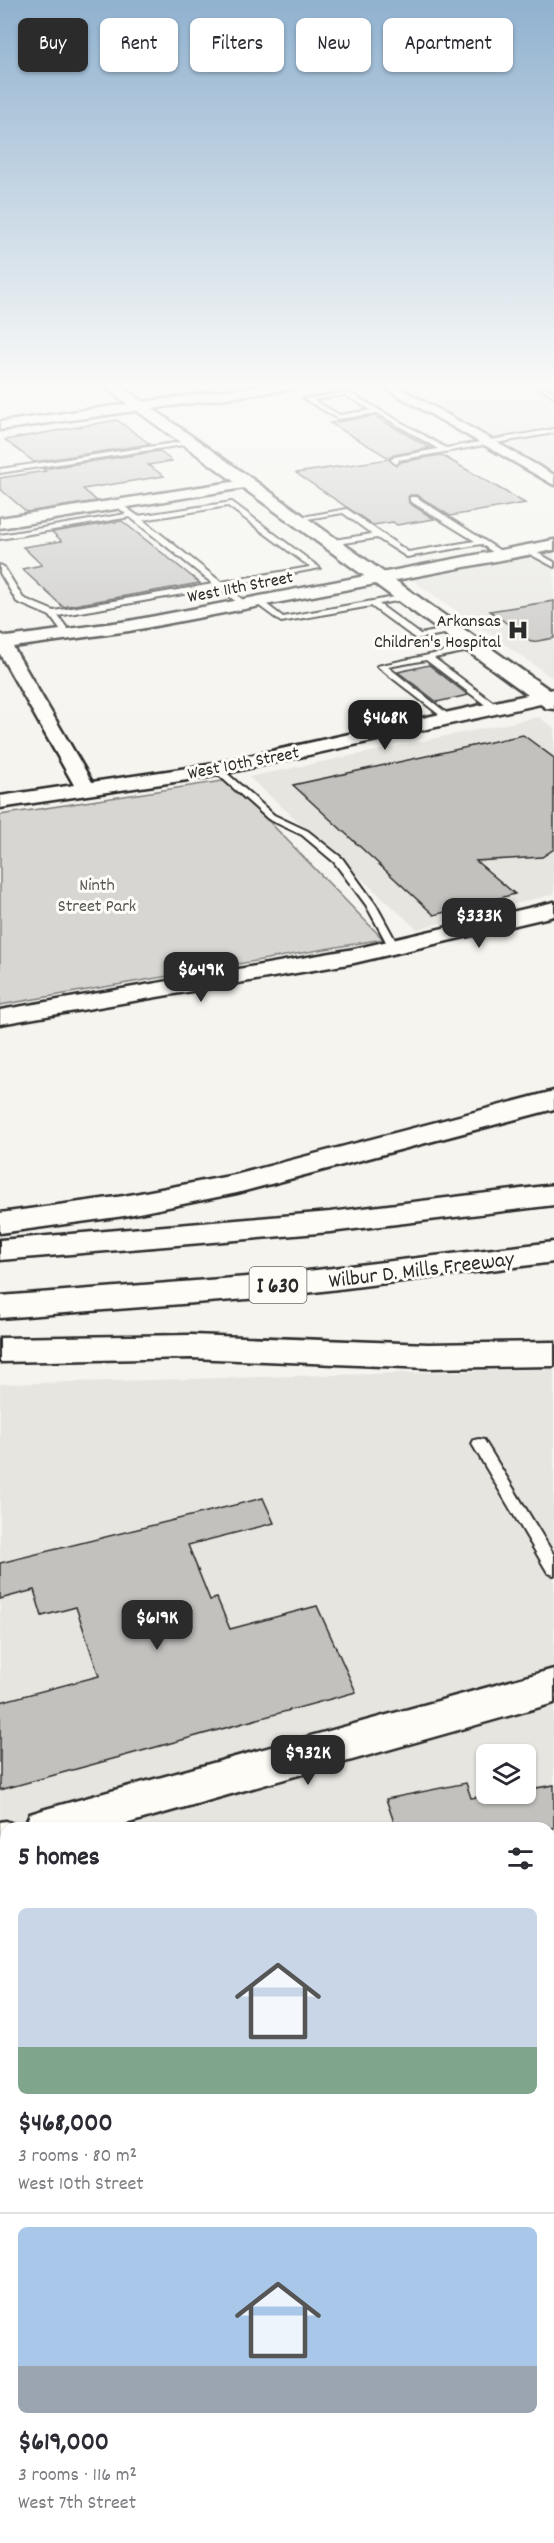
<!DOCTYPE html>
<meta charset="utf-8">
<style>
body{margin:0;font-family:Dekko,sans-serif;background:#f2f2f3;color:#2b2b33;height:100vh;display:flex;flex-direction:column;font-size:22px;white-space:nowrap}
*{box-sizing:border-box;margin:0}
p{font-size:20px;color:#7c7c81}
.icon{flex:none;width:33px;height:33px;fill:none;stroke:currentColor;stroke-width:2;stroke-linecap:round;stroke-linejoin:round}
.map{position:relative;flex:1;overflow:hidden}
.side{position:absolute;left:0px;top:1822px;width:555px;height:722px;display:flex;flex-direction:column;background:#fff;border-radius:18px 18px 0 0;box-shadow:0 2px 4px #0004}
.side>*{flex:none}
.top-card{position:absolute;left:18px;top:18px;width:519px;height:54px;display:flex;gap:12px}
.tools{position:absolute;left:476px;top:1744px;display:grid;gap:12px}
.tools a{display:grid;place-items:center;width:60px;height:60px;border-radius:9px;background:#fff;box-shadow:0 2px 4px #0004;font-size:30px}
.price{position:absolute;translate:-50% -51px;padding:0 14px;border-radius:12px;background:#2b2b2b;color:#fff;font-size:20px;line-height:39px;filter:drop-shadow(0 2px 3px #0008)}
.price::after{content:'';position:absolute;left:50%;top:36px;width:18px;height:14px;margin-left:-9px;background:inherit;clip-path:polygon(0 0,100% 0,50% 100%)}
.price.on{background:#222;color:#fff}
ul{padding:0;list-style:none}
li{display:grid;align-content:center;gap:12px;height:318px;padding:0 18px}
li+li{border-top:2px solid #e1e1e2}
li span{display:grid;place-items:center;height:186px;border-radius:9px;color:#555}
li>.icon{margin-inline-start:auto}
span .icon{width:108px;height:108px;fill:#fffc;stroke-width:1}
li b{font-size:26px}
h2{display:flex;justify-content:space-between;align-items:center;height:72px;padding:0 18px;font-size:26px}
.pill{padding:0 21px;border-radius:9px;background:#fff;box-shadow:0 2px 4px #0004;font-size:21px;line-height:54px}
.pill.on{background:#2b2b2b;color:#fff}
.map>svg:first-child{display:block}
.built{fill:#e6e5e0;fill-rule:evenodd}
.green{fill:#d7d6d2;stroke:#81807e;stroke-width:1.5}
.building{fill:#c2c1be;stroke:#2b2b2b;stroke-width:1.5}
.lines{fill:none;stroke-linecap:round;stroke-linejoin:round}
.lane-casing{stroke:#2b2b2b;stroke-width:4}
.street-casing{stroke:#2b2b2b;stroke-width:5}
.secondary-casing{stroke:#2b2b2b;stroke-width:5}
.highway-casing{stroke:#2b2b2b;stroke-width:5}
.lane{fill:#fdfcf7;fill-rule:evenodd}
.street{fill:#fdfcf7;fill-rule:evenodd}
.secondary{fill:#fdfcf7;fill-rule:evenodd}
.highway{fill:#fdfcf7;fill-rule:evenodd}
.labels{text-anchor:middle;stroke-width:6;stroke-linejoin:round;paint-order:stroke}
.far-street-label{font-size:18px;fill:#2b2b2b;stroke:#fdfcf7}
.far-poi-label{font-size:18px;fill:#2b2b2b;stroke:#fdfcf7;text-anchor:end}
.far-park-label{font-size:18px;fill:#565655;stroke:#fdfcf7}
.shield{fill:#fdfcf7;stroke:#6a6a68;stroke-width:1.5}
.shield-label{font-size:21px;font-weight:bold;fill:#2b2b2b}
.street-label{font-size:22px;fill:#2b2b2b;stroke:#fdfcf7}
</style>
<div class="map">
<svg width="554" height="2543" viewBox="0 0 554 2543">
<rect width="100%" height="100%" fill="#f5f4ef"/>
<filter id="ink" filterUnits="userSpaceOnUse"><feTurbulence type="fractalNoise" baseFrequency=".0167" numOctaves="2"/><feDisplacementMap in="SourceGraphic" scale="12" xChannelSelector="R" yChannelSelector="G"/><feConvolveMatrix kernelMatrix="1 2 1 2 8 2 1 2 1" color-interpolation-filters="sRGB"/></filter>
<g filter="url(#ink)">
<g class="built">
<polygon points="396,384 554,384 554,472"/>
<polygon points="554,553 554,679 412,580"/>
<polygon points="539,717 554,728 554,894 417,929 249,777"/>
<path d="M554,1369V2543H0V1384ZM486,1755H525V1794H486ZM6,1828H549V2538H6Z"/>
</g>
<polygon class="green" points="229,780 383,939 0,1005 0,815"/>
<g class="building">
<polygon points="375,416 430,448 394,455 389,458 330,423"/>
<polygon points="117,420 150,444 34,462 5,440"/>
<polygon points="159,451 172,461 148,465 164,476 83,489 97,501 27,512 0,489 0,478 46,471 43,469"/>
<polygon points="441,455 525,503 450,516 417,495 410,495 408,497 409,503 434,519 397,525 393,522 373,525 296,473 389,459 396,466 401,462"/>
<polygon points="122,521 200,583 63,607 22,569 42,565 23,547 62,541 52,532"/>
<polygon points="554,601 554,638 532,642 490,611"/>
<polygon points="429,665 468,695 437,702 398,672"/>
<polygon points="523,735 554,758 554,849 542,857 476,861 515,894 434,915 293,785"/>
<polygon points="263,1498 274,1523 188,1545 210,1600 217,1598 230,1629 317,1606 356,1692 0,1790 0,1702 99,1676 76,1607 42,1616 34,1590 0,1599 0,1563"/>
<polygon points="466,1783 471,1798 499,1794 525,1794 525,1790 554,1785 554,1828 396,1828 386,1799"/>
</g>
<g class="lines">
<defs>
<g id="lane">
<polygon points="531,384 539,384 554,392 554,396"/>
<path d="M348,392L446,448L554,429V433L398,460L399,462L396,464L391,460L394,457L438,449L377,413L339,419L304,399ZM345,395L371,410L340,415L313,400Z"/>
<polygon points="188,441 190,444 0,473 0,469"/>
<polygon points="410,497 416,497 507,555 500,557 481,544 407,557 377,538 330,545 326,543 327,541 372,534 343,513 295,521 291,519 347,509 408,552 475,541 410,501"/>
<path d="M118,502L138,516L232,502L320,568L225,586L247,603V607H244L217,588L58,616L73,636L66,638L50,616L17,602L0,573V565L4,567L23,598L54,611L213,584L130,517L0,539V535L126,514L114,504ZM228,506L310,567L221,582L143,520Z"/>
<polygon points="529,548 554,562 554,567 526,552 526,548"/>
<polygon points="406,595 410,597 409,599 379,604 420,634 452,628 455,628 455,632 416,639 371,606 281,622 254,602 261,600 283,617"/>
<polygon points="476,645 479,645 479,649 434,658 498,706 498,710 492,710 426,660 388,667 453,718 446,720 377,666"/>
<polygon points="214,767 220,767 274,815 308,831 342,858 376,905 399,947 398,949 390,949 366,905 334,862 302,835 268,819 214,771"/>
<polygon points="479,1439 484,1440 554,1555 554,1575 548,1573 472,1444 474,1440"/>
</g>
<g id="street">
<polygon points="270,384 304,384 298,388 0,430 0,422"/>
<polygon points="378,384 393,384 554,475 554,485"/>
<polygon points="245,480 250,481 252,484 250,487 0,528 0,518"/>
<polygon points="554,540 554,550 129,631 13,647 92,782 208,765 554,689 554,701 208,777 0,808 0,796 74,785 0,654 0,634 7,637 129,621"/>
<polygon points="554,902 554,916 354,963 0,1024 0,1010 354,949"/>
<polygon points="0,2184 6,2186 6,2257 0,2254"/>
<polygon points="49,2538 99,2538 101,2543 51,2543"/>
</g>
<g id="secondary">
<polygon points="100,384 118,384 554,693 554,709 546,708"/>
<polygon points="554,1669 554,1703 111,1828 24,1828 30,1814 46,1809"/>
<polygon points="6,1821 23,1828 6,1828 6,1859 0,1860 0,1822"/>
</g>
<g id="highway">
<polygon points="554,1091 554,1109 237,1193 124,1216 0,1233 0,1213 124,1196 235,1175"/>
<polygon points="554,1185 554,1205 330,1232 0,1260 0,1240 330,1212"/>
<polygon points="554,1242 554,1262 274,1297 0,1318 0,1296 274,1275"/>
<polygon points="191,1335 428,1344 554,1342 554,1366 428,1368 191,1358 0,1362 0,1338"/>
</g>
</defs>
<use href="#lane" class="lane-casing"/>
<use href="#street" class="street-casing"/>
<use href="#secondary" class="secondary-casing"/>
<use href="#highway" class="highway-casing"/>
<use href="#lane" class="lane"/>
<use href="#street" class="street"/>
<use href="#secondary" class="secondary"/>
<use href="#highway" class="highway"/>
</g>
</g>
<linearGradient id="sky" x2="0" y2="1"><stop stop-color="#90b1cf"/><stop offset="0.52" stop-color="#fafaf8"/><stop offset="1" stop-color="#fafaf8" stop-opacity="0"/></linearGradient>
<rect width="554" height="740" fill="url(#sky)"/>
<defs>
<symbol id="hospital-bare" viewBox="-9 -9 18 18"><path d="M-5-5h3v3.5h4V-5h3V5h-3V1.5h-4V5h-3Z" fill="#2b2b2b" stroke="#fdfcf7" stroke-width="2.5" paint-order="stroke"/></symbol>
</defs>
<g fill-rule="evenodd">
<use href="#hospital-bare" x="503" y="615" width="30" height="30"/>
</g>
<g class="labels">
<g class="far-street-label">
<text transform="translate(240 586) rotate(-11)" y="6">West 11th Street</text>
<text transform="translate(243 762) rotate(-11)" y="6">West 10th Street</text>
</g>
<g class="far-poi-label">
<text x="501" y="626">Arkansas<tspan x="501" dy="21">Children's Hospital</tspan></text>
</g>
<g class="far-park-label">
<text x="97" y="890">Ninth<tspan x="97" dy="21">Street Park</tspan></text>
</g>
<rect class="shield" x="249.5" y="1267" width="57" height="36" rx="4.5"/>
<g class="shield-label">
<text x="278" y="1292">I 630</text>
</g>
<g class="street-label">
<text transform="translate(421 1268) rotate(-7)" y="8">Wilbur D. Mills Freeway</text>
</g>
</g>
</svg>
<div class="tools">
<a><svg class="icon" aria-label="layers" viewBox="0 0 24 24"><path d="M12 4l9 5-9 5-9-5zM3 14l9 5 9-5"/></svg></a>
</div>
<b class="price on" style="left:385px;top:751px">$468K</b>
<b class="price" style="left:479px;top:949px">$333K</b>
<b class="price" style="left:201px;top:1003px">$649K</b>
<b class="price" style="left:157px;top:1651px">$619K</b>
<b class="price" style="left:308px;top:1786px">$932K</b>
<div class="top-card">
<a class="pill on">Buy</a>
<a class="pill">Rent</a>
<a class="pill">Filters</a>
<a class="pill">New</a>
<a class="pill">Apartment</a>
</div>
<section class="side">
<h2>5 homes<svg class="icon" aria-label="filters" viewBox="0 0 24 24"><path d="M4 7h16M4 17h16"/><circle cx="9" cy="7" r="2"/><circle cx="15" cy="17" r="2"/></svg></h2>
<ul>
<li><span style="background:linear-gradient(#c9d6e8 75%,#7fa58c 0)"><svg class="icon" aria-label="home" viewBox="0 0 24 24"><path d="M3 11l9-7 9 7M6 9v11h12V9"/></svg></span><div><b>$468,000</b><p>3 rooms · 80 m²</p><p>West 10th Street</p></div></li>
<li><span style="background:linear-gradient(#a9c7e8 75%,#9aa5b1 0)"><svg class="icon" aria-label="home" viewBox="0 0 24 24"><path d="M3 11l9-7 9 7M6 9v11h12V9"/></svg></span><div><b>$619,000</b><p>3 rooms · 116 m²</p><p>West 7th Street</p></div></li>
</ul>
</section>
</div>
